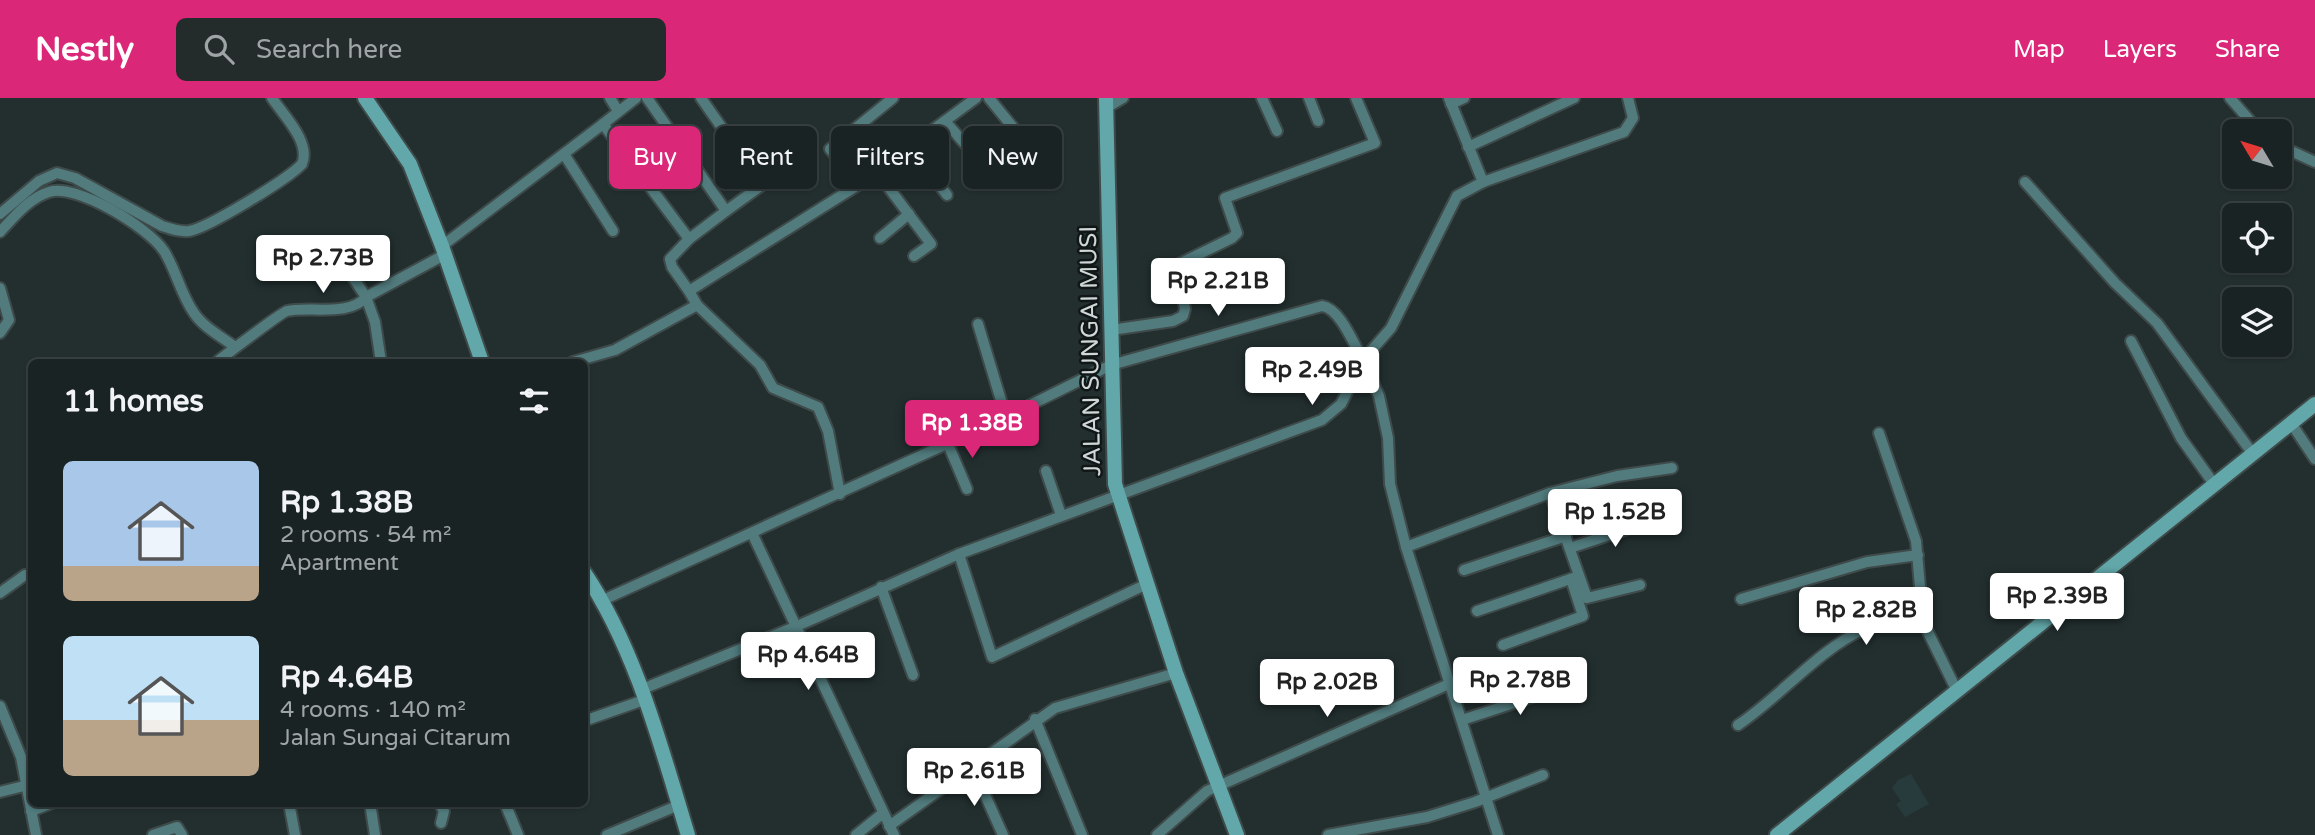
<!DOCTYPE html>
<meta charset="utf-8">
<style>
body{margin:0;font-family:"Varela Round",sans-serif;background:#232b2b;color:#f1f3f6;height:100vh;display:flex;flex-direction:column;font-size:26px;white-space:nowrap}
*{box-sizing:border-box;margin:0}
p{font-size:23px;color:#9fa4a6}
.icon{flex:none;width:38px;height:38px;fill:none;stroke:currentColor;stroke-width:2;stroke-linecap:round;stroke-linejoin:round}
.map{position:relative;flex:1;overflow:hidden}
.sheet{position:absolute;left:28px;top:261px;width:560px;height:448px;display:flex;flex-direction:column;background:#1a2323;border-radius:10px;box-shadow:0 2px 5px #0004,0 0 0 2px #384041}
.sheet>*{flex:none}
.guide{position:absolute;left:609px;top:28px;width:665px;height:63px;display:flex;gap:14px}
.needle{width:46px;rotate:308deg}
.fabs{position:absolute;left:2222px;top:21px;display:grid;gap:14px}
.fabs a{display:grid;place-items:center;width:70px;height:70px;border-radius:10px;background:#1a2323;box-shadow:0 2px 5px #0004,0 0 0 2px #384041;font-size:35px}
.price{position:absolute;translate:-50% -60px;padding:0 16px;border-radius:7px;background:#fff;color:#222;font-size:23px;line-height:46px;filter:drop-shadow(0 2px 4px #0008)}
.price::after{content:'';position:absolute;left:50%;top:42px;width:21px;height:16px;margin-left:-10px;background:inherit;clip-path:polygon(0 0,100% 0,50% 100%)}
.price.selected{background:#db2777;color:#fff}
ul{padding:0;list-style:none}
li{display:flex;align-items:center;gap:21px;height:175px;padding:0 35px}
li span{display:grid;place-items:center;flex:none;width:196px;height:140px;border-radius:10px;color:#555}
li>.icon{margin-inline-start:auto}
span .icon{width:84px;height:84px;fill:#fffc;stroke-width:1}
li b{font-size:30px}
h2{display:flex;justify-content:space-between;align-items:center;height:84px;padding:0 35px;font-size:30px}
.chip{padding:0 24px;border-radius:10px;background:#1a2323;box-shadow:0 2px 5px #0004,0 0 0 2px #384041;font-size:24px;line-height:63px}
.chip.selected{background:#db2777;color:#fff}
header{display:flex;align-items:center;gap:42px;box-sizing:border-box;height:98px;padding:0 35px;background:#db2777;color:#fff}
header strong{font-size:33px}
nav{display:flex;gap:38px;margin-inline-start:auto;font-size:24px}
.search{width:490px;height:63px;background:#232b2b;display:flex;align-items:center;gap:18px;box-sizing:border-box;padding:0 24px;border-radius:10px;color:#9fa4a6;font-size:26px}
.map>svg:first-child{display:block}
.built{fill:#283b3c}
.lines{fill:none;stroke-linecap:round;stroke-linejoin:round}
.street-casing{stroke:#3f4a4a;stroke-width:14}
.secondary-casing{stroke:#3f4a4a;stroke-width:18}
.street{stroke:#517b7d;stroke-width:10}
.secondary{stroke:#62a8aa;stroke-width:14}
.labels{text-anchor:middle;stroke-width:5;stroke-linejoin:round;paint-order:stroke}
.street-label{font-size:24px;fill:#cfd7d7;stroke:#111616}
</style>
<header>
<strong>Nestly</strong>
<div class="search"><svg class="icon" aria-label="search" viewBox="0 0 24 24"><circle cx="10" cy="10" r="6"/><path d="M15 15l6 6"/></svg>Search here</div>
<nav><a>Map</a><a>Layers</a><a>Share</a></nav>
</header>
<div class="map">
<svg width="2315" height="737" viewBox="0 0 2315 737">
<rect width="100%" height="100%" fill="#232f2f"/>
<polygon class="built" points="1911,676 1929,706 1905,719 1896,706 1901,703 1892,690 1898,682"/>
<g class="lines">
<defs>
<g id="street">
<polyline points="610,0 618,13"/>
<polyline points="647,0 726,113 762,87 701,0"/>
<polyline points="989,0 1029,49"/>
<polyline points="1262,0 1277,33"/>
<polyline points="1309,0 1318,23"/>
<polyline points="1449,0 1483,84 1457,98 1391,230 1363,262 1379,298 1388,340 1390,386 1406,449 1498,737"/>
<polyline points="2230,0 2259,33"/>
<polyline points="1451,6 1464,0"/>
<polyline points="1106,10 1123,0"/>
<polyline points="945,23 991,76"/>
<polyline points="603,26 636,0"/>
<polyline points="2280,48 2315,64"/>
<polyline points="910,49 947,97"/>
<polyline points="1468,49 1574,0"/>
<polyline points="564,56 613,133"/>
<polyline points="877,74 931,146 914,158"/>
<polyline points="1483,84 1624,34 1633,20 1628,0"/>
<polyline points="2025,84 2115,185 2157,225 2253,356"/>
<polyline points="858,87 830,51 893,0"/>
<path d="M0,116L39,83L57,75L75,80L162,128C171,131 179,134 189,133C208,130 288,81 302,66C311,44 284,18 272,0"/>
<path d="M0,134C14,119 29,100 49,94C76,85 148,129 164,153C176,172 181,197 194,215C203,229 222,239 235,249"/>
<polyline points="880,140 909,116"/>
<polyline points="689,141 670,161 672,169 689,193"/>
<polyline points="442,148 603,26 689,141 726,113"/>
<polyline points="333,160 350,175 366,199 444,157"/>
<polyline points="0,190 9,222 0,235"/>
<polyline points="697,207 689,193 858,87 976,0"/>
<polyline points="978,226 1006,319"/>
<polyline points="1111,232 1173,223 1183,218 1185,211 1177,167 1232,140 1237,135 1225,100 1375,45 1356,0"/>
<polyline points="2131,243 2181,340 2214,386"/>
<path d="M217,264C224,258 282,214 287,213C308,208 350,219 366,199L375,224L381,264"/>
<polyline points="573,264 615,252 697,207 760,267 773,290 818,309 828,333 840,396"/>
<polyline points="2291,325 2315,361"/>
<polyline points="1879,335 1916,443 1923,524"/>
<polyline points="948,346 967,391"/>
<polyline points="1046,373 1061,417"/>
<polyline points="1550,395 1587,500 1640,487"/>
<polyline points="752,435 894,737"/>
<polyline points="1406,449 1550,395 1617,378 1672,370"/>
<polyline points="1570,450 1651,423"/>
<polyline points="959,456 992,559 1147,486"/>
<polyline points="1464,472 1566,438"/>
<polyline points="881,489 913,577"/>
<polyline points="0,495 25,477"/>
<polyline points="1741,501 1867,464 1918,457"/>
<path d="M603,502L1006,319L1111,267L1322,208C1340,210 1354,247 1363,262L1341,306L1322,322L959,456L795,529L640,592"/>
<polyline points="1477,513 1576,479"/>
<polyline points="1503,547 1583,518 1571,481"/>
<polyline points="0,608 21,659 36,737"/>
<polyline points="1035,621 1082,737"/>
<polyline points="1462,622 1569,587"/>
<polyline points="584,623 644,602"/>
<path d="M1738,627C1780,599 1818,552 1864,531C1882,523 1904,524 1923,524L1957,593"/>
<polyline points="973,670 1003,737"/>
<polyline points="0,694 28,687"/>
<polyline points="289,705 295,737"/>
<polyline points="370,705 375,737"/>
<polyline points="439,705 444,713 441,725"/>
<polyline points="505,705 518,737"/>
<polyline points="31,713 52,705"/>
<polyline points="889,728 1055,610 1176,575"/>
<polyline points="153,737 177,729 182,737"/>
<polyline points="607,737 679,707"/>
<polyline points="856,737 882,716"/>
<polyline points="1157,737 1207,693 1449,586"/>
<polyline points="1328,737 1427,719 1475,704 1543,677"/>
</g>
<g id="secondary">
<polyline points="365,0 410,66 442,148 482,264"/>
<polyline points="1106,0 1115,386 1176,575 1237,737"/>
<path d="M584,474C636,551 661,649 688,737"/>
<polyline points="1777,737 2315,306"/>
</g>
</defs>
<use href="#street" class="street-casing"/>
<use href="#secondary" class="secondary-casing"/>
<use href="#street" class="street"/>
<use href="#secondary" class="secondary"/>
</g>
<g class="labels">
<g class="street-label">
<text transform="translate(1090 253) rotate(-91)" y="8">JALAN SUNGAI MUSI</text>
</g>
</g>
</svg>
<div class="fabs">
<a><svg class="needle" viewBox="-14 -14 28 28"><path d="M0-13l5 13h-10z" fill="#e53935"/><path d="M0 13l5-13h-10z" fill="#9fa4a6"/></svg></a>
<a><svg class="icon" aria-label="locate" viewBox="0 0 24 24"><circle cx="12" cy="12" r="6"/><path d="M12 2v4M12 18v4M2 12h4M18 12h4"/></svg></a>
<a><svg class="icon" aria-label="layers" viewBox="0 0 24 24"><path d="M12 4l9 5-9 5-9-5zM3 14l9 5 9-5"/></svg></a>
</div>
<b class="price" style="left:323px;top:197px">Rp 2.73B</b>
<b class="price" style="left:1218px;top:220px">Rp 2.21B</b>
<b class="price" style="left:1312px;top:309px">Rp 2.49B</b>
<b class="price selected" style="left:972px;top:362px">Rp 1.38B</b>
<b class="price" style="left:1615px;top:451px">Rp 1.52B</b>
<b class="price" style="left:2057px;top:535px">Rp 2.39B</b>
<b class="price" style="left:1866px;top:549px">Rp 2.82B</b>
<b class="price" style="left:808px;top:594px">Rp 4.64B</b>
<b class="price" style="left:1520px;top:619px">Rp 2.78B</b>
<b class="price" style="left:1327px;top:621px">Rp 2.02B</b>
<b class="price" style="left:974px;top:710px">Rp 2.61B</b>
<div class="guide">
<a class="chip selected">Buy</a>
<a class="chip">Rent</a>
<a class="chip">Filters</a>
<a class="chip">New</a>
</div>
<section class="sheet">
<h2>11 homes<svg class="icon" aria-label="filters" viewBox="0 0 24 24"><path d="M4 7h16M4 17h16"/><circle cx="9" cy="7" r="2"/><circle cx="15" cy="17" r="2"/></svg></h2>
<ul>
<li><span style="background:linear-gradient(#a9c7e8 75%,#b9a48a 0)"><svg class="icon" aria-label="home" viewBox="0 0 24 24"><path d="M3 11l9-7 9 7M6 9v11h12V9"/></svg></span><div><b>Rp 1.38B</b><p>2 rooms · 54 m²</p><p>Apartment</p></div></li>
<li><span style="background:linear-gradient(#bfe0f5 60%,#b9a48a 0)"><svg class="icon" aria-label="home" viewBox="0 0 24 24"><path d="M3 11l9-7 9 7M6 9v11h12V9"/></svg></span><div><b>Rp 4.64B</b><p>4 rooms · 140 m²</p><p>Jalan Sungai Citarum</p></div></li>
</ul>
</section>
</div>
